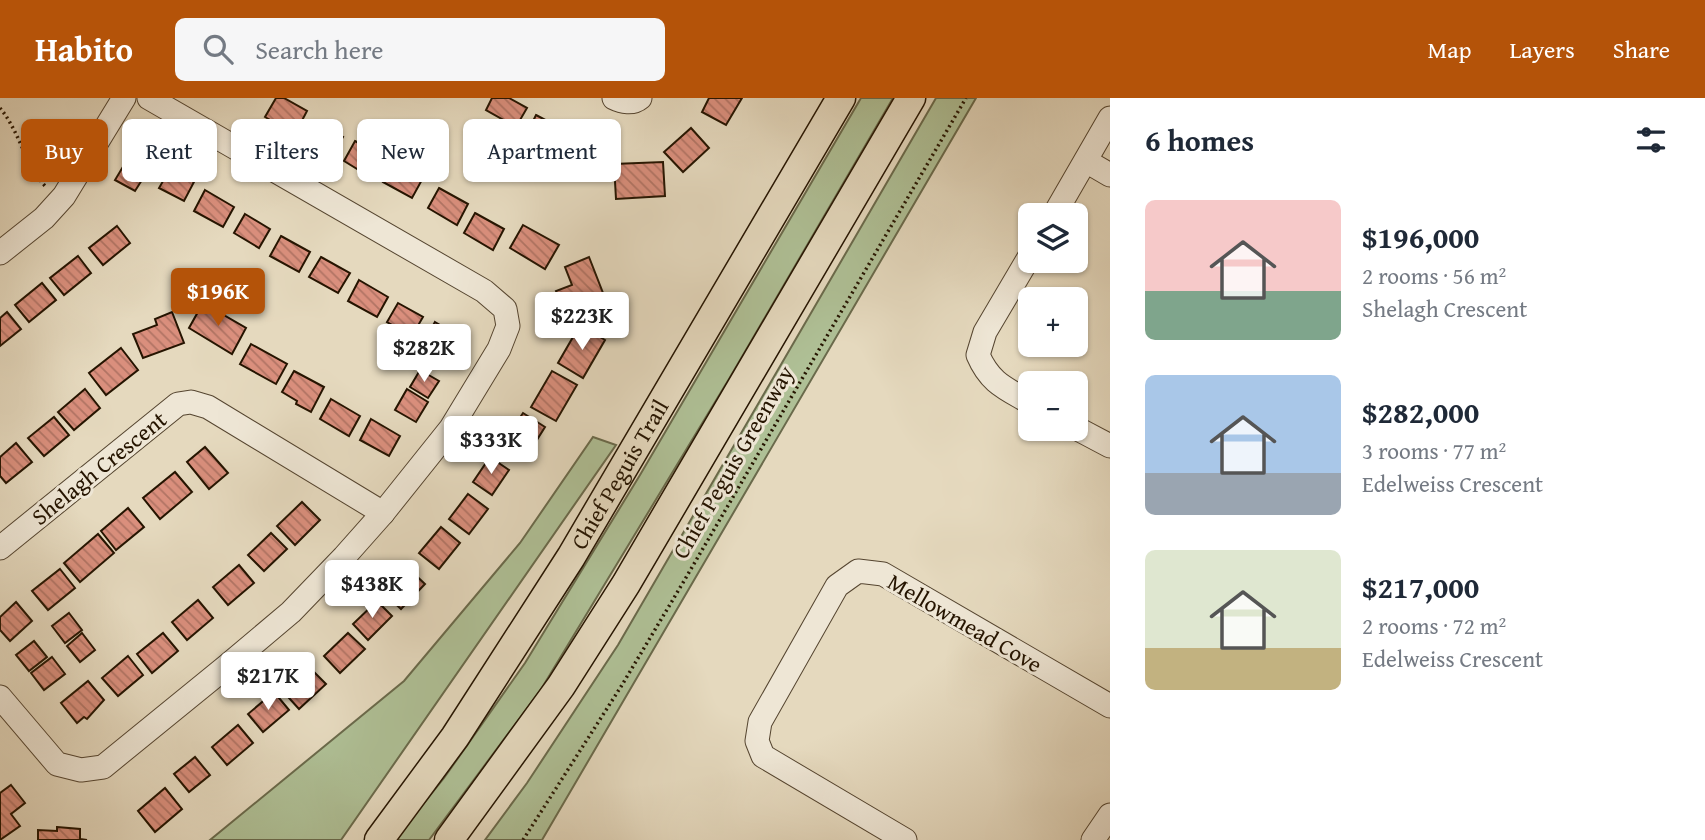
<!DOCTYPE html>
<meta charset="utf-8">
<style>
body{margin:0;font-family:"Gentium Book Plus",serif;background:#f6f6f7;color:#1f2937;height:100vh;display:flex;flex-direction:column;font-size:26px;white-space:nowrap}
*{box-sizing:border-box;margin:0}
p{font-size:23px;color:#747a83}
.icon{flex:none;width:38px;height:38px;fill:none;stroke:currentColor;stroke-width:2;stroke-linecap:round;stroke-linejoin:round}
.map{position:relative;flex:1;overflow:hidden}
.panel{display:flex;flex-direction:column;background:#fff;width:595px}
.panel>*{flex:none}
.banner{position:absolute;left:21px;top:21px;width:665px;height:63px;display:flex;gap:14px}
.controls{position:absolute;left:1018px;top:105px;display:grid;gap:14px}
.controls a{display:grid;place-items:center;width:70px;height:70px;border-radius:10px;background:#fff;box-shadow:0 2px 5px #0004;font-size:35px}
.price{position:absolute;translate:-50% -60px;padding:0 16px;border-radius:7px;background:#fff;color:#222;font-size:23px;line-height:46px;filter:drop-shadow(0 2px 4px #0008)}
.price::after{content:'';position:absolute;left:50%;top:42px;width:21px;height:16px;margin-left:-10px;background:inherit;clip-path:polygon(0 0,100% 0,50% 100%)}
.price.active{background:#b45309;color:#fff}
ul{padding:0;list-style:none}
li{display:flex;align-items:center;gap:21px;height:175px;padding:0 35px}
li span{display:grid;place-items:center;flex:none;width:196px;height:140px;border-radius:10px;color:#555}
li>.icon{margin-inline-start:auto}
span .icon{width:84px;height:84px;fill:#fffc;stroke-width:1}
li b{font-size:30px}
h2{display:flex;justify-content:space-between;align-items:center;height:84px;padding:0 35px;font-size:30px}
.tag{padding:0 24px;border-radius:10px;background:#fff;box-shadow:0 2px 5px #0004;font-size:24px;line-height:63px}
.tag.active{background:#b45309;color:#fff}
header{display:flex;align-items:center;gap:42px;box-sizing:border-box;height:98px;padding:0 35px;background:#b45309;color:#fff}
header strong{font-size:33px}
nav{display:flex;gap:38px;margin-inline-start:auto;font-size:24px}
.search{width:490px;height:63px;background:#f6f6f7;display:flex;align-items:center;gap:18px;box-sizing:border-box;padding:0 24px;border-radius:10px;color:#747a83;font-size:26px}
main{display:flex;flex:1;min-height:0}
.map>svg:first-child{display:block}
.green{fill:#afc096;stroke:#6a6a4b;stroke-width:2}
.building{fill:url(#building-back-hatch);stroke:#251400;stroke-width:2}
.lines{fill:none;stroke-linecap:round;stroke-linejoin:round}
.minor-casing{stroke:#554530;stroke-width:25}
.major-casing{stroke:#251400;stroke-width:31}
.path{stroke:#251400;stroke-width:3.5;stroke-dasharray:2 3.5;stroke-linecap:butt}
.minor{stroke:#eee6d5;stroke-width:23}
.major{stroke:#e5d9be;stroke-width:28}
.labels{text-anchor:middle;stroke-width:6;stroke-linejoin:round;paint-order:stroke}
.street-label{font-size:23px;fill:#251400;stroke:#eee6d5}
</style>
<header>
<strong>Habito</strong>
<div class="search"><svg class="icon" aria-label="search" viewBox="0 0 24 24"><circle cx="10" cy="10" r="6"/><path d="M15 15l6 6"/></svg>Search here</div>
<nav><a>Map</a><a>Layers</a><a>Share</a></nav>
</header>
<main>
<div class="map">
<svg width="1110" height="742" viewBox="0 0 1110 742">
<defs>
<pattern id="building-back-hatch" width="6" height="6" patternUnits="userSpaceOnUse" patternTransform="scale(1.75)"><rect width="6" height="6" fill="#da8f7d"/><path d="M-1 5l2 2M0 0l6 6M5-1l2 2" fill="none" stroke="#b17464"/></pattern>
</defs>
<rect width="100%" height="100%" fill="#e5d9be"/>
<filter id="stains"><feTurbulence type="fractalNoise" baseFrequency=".00286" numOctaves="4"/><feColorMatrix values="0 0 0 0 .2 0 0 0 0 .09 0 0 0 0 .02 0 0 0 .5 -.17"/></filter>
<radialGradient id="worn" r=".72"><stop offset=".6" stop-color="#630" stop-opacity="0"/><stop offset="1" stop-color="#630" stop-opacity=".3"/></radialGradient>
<g class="green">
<polygon points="861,0 893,0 729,281 540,593 429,742 394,742 444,680 525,565 640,377"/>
<polygon points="936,0 976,0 542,742 485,742 527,685 618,547"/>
<polygon points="593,339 616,347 341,742 210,742 404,583 520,445"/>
</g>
<g class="building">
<polygon points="276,0 284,0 307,13 295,36 265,19"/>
<polygon points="492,0 509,0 527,10 516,29 486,12"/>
<polygon points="709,0 742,0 726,27 702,14"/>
<polygon points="536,17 566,33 556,53 526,37"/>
<polygon points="314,23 343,39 331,60 303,43"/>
<polygon points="691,30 709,50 683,74 664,54"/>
<polygon points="572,38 605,57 589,82 557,63"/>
<polygon points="355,43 384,59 372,80 344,63"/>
<polygon points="133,52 158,66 152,77 147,74 135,93 115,82"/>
<polygon points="394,64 423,80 412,100 383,84"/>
<polygon points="663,64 665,98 616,101 614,66"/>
<polygon points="170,71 194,84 184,103 159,90"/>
<polygon points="439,90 468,106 457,127 428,110"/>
<polygon points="205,92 234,109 223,129 194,113"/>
<polygon points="475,115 504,131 493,152 464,135"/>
<polygon points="245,116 270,131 259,150 234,135"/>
<polygon points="523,127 559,147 545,171 510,150"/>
<polygon points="117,128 130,145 103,167 89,150"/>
<polygon points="281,138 310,154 299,174 270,158"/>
<polygon points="78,158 91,175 64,197 50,180"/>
<polygon points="321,159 350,175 338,195 309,179"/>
<polygon points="589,159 603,195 586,202 588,206 564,215 556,193 572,187 565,169"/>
<polygon points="359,182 388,199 377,219 348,203"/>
<polygon points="42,185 56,202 29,224 15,207"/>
<polygon points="203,205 246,230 232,256 189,230"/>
<polygon points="398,205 423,219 412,238 387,224"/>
<polygon points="7,214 21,231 0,248 0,220"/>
<polygon points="172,214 184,245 143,260 133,236 157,227 155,221"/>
<polygon points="435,224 464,241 453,261 424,244"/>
<polygon points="580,227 605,242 583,280 558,265"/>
<polygon points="251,246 287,266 276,286 240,266"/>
<polygon points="121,250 138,272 106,297 89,275"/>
<polygon points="420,272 439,283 428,300 410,289"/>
<polygon points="294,273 324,289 311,314 296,306 297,303 282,294"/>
<polygon points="552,273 577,287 556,323 531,309"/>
<polygon points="85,291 100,310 74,332 58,314"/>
<polygon points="407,291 428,304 416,324 395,312"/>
<polygon points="331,301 360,318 349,338 320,321"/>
<polygon points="523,315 545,329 525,361 502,347"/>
<polygon points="54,319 69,337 44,358 28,340"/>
<polygon points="371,321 400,338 389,358 360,342"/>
<polygon points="16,345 32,364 6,385 0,378 0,359"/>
<polygon points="205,349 228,375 209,391 187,364"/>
<polygon points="490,359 509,372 492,397 473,384"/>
<polygon points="175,374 192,394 160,421 143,400"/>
<polygon points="468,396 488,411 469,436 449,421"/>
<polygon points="302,404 320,422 295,447 277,428"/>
<polygon points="128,410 144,429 116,452 101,433"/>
<polygon points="441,429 460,445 439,471 419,455"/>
<polygon points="271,435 287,451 264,473 248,457"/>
<polygon points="98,436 114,455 80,484 64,465"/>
<polygon points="239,467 254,485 228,507 213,489"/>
<polygon points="407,469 425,486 401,511 384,495"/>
<polygon points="60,471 75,490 48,512 32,493"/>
<polygon points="198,502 213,520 187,542 172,524"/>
<polygon points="377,503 392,518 368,542 353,526"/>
<polygon points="16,504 32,523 10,543 0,532 0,519"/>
<polygon points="69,515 82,532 65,545 52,528"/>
<polygon points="82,535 95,552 80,564 67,548"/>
<polygon points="163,535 178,553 152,575 137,556"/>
<polygon points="348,535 365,551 340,575 324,558"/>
<polygon points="34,543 47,559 29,573 16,557"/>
<polygon points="128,558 143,577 118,598 102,580"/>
<polygon points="52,559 65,576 44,592 31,575"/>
<polygon points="306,566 326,586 299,611 280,590"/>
<polygon points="88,583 104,602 87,621 84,619 77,625 61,605"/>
<polygon points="274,594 289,612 263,634 248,616"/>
<polygon points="238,627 253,645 227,667 212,649"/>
<polygon points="195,659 210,677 189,694 174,676"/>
<polygon points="11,687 25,705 11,716 20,728 0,742 0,695"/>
<polygon points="165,690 182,711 155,734 138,713"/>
<polygon points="57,729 80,731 80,741 87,742 38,742 38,732 57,733"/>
</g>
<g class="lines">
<defs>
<g id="minor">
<path d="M614,0C622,4 633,6 640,0"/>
<polyline points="1086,63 1110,77"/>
<polyline points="1054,117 1110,20"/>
<polyline points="0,155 44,120 64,98 124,0"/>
<path d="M1031,156L985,234L978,257C990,285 1005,290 1031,305"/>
<polyline points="1076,330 1110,348"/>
<polyline points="0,450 178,306 191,304 208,309 383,415"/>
<polyline points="0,599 57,666 81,672 103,669 227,568 291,514 344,459 383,415 451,330 499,251 508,228 505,211 484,193 149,0"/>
<polyline points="905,742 763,658 757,643 760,624 837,488 858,473 883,476 1110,608"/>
<polyline points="1093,742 1110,717"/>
</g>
<g id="major">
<path id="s1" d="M379,742L455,639L571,459L841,0"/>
<polyline points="449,742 561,588 626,486 911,0"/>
</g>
</defs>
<use href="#minor" class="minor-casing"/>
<use href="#major" class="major-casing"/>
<g class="path">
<path d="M0,10C20,34 25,67 46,89"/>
<polyline points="523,742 622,587 684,483 966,0"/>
</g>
<use href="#minor" class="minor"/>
<use href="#major" class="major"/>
</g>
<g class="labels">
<g class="street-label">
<text transform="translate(733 364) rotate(-60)" y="8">Chief Peguis Greenway</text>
<text transform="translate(99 370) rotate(-39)" y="8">Shelagh Crescent</text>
<text dy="8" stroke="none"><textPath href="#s1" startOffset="438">Chief Peguis Trail</textPath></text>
<text transform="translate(965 525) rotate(30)" y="8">Mellowmead Cove</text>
</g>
</g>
<rect width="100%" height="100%" filter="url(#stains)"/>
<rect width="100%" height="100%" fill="url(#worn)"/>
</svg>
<div class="controls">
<a><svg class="icon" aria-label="layers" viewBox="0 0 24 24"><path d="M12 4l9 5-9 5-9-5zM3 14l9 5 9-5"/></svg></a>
<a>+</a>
<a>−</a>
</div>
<b class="price active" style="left:218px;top:230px">$196K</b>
<b class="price" style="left:582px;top:254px">$223K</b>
<b class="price" style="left:424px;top:286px">$282K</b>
<b class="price" style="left:491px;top:378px">$333K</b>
<b class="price" style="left:372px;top:522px">$438K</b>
<b class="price" style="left:268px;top:614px">$217K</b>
<div class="banner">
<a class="tag active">Buy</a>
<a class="tag">Rent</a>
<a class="tag">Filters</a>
<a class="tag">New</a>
<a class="tag">Apartment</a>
</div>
</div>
<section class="panel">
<h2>6 homes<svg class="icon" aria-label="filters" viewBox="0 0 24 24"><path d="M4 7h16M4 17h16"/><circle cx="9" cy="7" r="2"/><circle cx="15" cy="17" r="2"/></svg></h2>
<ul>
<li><span style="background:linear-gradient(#f6c9c9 65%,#7fa58c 0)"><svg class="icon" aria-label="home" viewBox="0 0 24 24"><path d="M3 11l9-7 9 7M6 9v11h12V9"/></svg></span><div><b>$196,000</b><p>2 rooms · 56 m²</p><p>Shelagh Crescent</p></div></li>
<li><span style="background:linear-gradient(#a9c7e8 70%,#9aa5b1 0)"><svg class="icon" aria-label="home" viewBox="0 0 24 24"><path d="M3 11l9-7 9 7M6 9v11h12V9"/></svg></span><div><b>$282,000</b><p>3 rooms · 77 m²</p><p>Edelweiss Crescent</p></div></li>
<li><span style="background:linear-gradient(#dfe7d0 70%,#c2b280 0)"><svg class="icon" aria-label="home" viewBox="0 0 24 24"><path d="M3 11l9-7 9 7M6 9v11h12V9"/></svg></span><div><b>$217,000</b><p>2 rooms · 72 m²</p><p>Edelweiss Crescent</p></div></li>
</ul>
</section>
</main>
